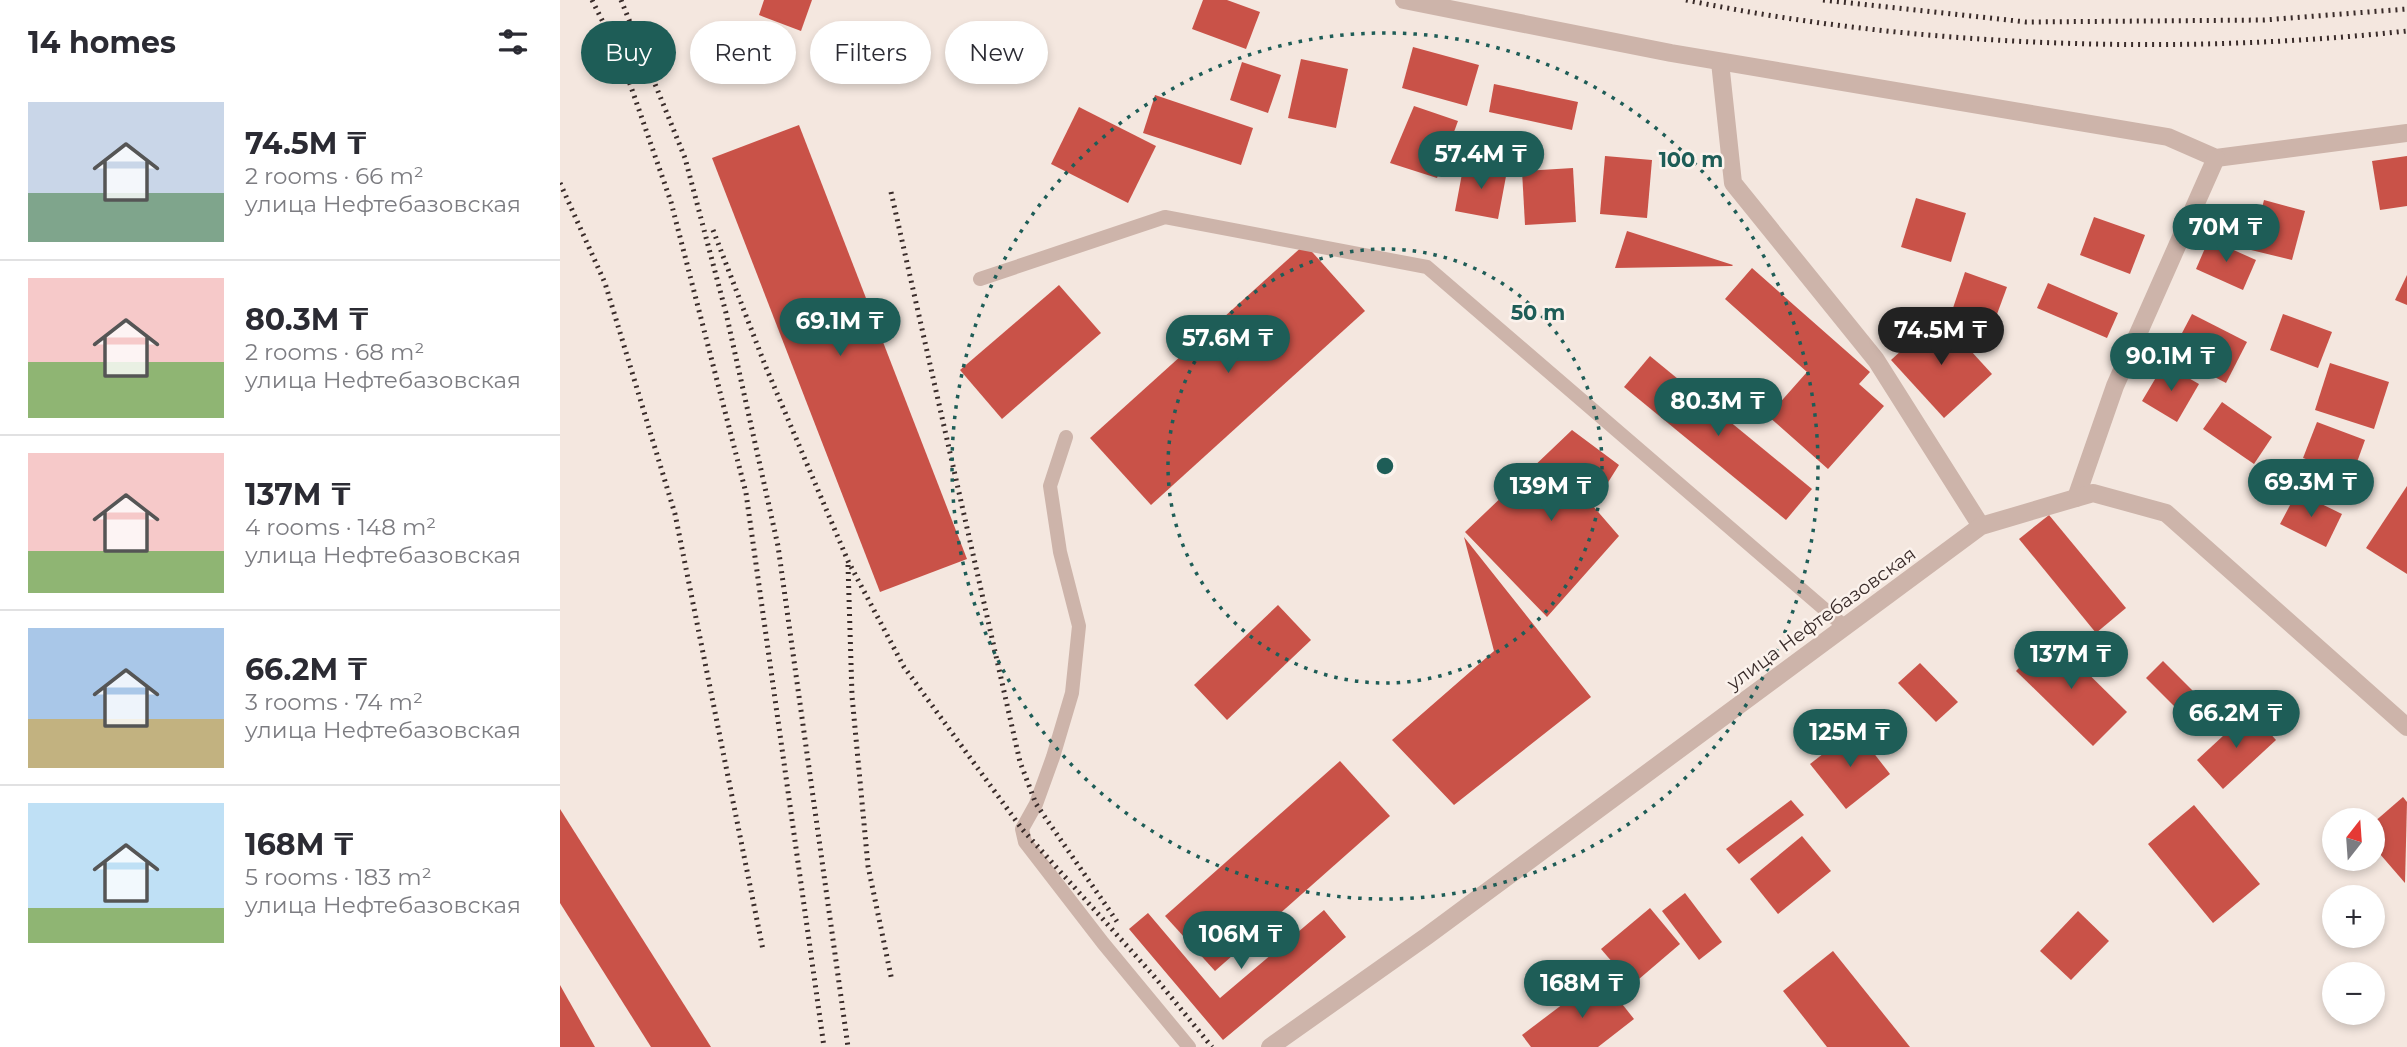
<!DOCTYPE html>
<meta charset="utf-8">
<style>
body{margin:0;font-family:Montserrat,sans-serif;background:#f2f2f3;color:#2b2b33;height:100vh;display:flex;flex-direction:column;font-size:26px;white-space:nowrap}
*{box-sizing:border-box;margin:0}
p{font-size:23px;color:#7c7c81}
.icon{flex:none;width:38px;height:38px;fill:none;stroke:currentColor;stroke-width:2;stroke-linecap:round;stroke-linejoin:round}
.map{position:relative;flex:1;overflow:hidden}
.sheet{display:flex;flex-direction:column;background:#fff;width:560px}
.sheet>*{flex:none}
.banner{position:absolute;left:21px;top:21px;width:665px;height:63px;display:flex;gap:14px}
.needle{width:46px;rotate:17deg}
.buttons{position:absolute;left:1762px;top:808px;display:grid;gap:14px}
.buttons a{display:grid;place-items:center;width:63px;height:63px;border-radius:50%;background:#fff;box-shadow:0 4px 10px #0003;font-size:35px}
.price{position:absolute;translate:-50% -60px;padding:0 16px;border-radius:24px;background:#1e5d57;color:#fff;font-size:23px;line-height:46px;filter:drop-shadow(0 2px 4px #0008)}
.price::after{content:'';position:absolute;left:50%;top:42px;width:21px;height:16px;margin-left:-10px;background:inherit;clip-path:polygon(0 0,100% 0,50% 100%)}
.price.current{background:#222;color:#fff}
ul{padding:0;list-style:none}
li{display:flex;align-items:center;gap:21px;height:175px;padding:0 28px}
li+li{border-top:2px solid #e1e1e2}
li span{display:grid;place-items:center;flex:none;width:196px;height:140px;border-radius:0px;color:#555}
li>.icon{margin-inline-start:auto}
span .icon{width:84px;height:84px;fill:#fffc;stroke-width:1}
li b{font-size:30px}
h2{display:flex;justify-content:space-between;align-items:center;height:84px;padding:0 28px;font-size:30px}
.tag{padding:0 24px;border-radius:32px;background:#fff;box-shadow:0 4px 10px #0003;font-size:24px;line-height:63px}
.tag.current{background:#1e5d57;color:#fff}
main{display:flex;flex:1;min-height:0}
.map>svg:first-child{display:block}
.building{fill:#c95248}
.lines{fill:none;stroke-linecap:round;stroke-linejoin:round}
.service{stroke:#cdb4aa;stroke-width:14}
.minor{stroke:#cdb4aa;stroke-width:18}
.rail{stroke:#3a2c2a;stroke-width:5;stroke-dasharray:2 5;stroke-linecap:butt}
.ring{fill:none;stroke:#1e5d57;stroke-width:3.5;stroke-dasharray:3.5 7}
.labels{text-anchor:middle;stroke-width:5;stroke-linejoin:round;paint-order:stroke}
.street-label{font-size:19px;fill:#3a2c2a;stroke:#fbf2ec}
.centre{fill:#1e5d57;stroke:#fbf2ec;stroke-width:3.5}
.ring-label{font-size:21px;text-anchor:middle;font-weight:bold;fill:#1e5d57;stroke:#fbf2ec;stroke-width:5;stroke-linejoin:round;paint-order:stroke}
</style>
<main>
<section class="sheet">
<h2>14 homes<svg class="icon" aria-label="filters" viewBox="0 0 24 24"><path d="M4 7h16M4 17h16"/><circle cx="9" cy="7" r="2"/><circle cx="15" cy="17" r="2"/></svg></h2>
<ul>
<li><span style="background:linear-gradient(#c9d6e8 65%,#7fa58c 0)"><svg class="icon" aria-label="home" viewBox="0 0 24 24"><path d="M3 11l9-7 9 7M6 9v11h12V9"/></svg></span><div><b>74.5M ₸</b><p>2 rooms · 66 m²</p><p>улица Нефтебазовская</p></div></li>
<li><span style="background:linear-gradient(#f6c9c9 60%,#8fb573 0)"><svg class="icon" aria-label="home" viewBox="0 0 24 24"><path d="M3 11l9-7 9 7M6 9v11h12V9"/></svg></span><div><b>80.3M ₸</b><p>2 rooms · 68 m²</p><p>улица Нефтебазовская</p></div></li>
<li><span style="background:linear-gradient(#f6c9c9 70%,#8fb573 0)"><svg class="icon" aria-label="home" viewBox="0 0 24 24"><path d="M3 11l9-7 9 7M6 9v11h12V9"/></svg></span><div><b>137M ₸</b><p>4 rooms · 148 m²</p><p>улица Нефтебазовская</p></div></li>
<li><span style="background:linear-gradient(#a9c7e8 65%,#c2b280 0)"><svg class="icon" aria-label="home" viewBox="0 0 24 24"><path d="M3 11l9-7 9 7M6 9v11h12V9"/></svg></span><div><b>66.2M ₸</b><p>3 rooms · 74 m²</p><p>улица Нефтебазовская</p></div></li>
<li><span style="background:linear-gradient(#bfe0f5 75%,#8fb573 0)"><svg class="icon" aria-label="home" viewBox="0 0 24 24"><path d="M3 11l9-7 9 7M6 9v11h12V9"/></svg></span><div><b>168M ₸</b><p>5 rooms · 183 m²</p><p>улица Нефтебазовская</p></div></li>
</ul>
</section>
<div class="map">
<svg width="1847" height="1047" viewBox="0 0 1847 1047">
<rect width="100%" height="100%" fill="#f4e7df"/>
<g class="building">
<polygon points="204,0 252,0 241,31 199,15"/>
<polygon points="643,0 667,0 700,12 686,49 632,29"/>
<polygon points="853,47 919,65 907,106 842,88"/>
<polygon points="741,59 788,69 776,128 728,118"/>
<polygon points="682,62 721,75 708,113 670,100"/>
<polygon points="934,84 1018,102 1012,130 929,112"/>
<polygon points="595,95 693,128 681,165 583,133"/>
<polygon points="854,106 898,121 877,178 830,163"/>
<polygon points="519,107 596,146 568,203 491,164"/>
<polygon points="239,125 407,559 320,592 152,158"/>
<polygon points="1045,156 1092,160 1087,218 1040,214"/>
<polygon points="1847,156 1847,206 1820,210 1812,161"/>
<polygon points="904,163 947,171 938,219 895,211"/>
<polygon points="1013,168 1016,222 965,225 962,171"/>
<polygon points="1356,198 1406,213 1391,262 1341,247"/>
<polygon points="1704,200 1745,211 1732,260 1691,250"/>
<polygon points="1534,217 1585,235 1570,274 1520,255"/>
<polygon points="1067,231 1173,265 1172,266 1055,268"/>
<polygon points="1649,239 1696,260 1683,290 1636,269"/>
<polygon points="745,244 805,311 591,505 530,438"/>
<polygon points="1192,268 1310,372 1299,384 1324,406 1268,469 1208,416 1247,372 1165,299"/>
<polygon points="1405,272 1447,287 1433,325 1392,311"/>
<polygon points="1847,275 1847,305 1835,300"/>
<polygon points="1488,283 1558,313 1547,338 1477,308"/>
<polygon points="499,285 541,333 442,419 400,370"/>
<polygon points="1632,314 1687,342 1666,383 1611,354"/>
<polygon points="1723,314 1772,332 1758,368 1710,350"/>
<polygon points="1379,316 1432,374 1384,418 1331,360"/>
<polygon points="1090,356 1252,489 1226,520 1064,387"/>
<polygon points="1770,363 1829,382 1814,429 1755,410"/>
<polygon points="1604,364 1639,384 1617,422 1582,401"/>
<polygon points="1662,402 1712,437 1694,464 1643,429"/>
<polygon points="1757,422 1805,440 1792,476 1743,458"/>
<polygon points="1012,430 1059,465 1033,506 1059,536 987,617 905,532"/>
<polygon points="1847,486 1847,574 1806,548"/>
<polygon points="1737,492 1782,514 1766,547 1720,524"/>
<polygon points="1489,515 1566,608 1536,633 1459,539"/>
<polygon points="904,537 1031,697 894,805 832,740 934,651"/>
<polygon points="718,605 751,640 667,720 634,685"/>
<polygon points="1490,636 1567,712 1533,746 1456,671"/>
<polygon points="1603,661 1649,707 1632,724 1586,678"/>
<polygon points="1360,663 1398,702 1376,722 1338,683"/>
<polygon points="1690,711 1716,740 1663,789 1637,760"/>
<polygon points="1295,729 1330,774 1286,809 1250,764"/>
<polygon points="780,761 830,816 655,971 605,916"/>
<polygon points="1843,797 1847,802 1845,883 1813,846 1813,823"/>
<polygon points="1231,800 1244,815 1179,864 1166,849"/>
<polygon points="1634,805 1700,884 1653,923 1588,844"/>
<polygon points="0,809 151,1047 91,1047 0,903"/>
<polygon points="1242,836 1271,871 1218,914 1190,879"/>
<polygon points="1125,893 1162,942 1139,960 1102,911"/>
<polygon points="1090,908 1120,944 1072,985 1041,949"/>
<polygon points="764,910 786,937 663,1040 569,929 588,913 660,998"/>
<polygon points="1518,911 1549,941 1511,980 1480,951"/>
<polygon points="1273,951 1350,1047 1267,1047 1223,991"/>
<polygon points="1040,976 1074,1019 1038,1047 971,1047 962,1035"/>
<polygon points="0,985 35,1047 0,1047"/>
</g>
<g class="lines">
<g class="service">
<polyline points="420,279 605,217 867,267 1284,626"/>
<polyline points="506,437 490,486 500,552 519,626 512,693 493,757 476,804 462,829 465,842 543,943 629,1047"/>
</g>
<g class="minor">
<polyline points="844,0 1111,53 1608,137 1656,158 1847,133"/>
<polyline points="1160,62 1173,183 1316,360 1421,526"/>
<polyline points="1516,498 1555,386 1656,158"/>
<polyline points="710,1047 867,936 1421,526 1533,493 1606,513 1847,727"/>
</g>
<g class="rail">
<polyline points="32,0 61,58 111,202 186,493 264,1047"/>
<polyline points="61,0 125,158 166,313 218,546 288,1047"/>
<path d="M1126,0C1353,47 1616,56 1847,31"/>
<polyline points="1263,0 1466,22 1704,20 1847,9"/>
<polyline points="0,183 45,283 115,514 203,950"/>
<polyline points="331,192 460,762 476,804 558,923"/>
<polyline points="153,230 205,365 288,561 344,667 462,829 593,975 652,1047"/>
<polyline points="288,565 292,696 308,866 332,981"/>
</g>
</g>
<g class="ring">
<circle cx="825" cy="466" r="217"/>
<circle cx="825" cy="466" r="433"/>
</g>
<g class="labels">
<g class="street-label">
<text transform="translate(1261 618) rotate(-36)" y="7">улица Нефтебазовская</text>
</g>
</g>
<circle cx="825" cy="466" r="10" class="centre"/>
<g class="ring-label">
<text x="1131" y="167">100 m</text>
<text x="978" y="320">50 m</text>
</g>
</svg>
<div class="buttons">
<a><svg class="needle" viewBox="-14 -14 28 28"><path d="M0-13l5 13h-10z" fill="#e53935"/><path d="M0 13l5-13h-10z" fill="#7c7c81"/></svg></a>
<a>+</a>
<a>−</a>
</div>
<b class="price" style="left:921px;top:191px">57.4M ₸</b>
<b class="price" style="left:1666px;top:264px">70M ₸</b>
<b class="price" style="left:280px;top:358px">69.1M ₸</b>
<b class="price current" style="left:1381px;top:367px">74.5M ₸</b>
<b class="price" style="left:668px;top:375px">57.6M ₸</b>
<b class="price" style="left:1611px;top:393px">90.1M ₸</b>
<b class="price" style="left:1158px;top:438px">80.3M ₸</b>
<b class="price" style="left:1751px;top:519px">69.3M ₸</b>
<b class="price" style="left:991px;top:523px">139M ₸</b>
<b class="price" style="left:1511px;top:691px">137M ₸</b>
<b class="price" style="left:1676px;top:750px">66.2M ₸</b>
<b class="price" style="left:1290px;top:769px">125M ₸</b>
<b class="price" style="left:681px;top:971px">106M ₸</b>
<b class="price" style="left:1022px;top:1020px">168M ₸</b>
<div class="banner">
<a class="tag current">Buy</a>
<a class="tag">Rent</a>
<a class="tag">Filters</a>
<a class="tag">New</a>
</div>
</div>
</main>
